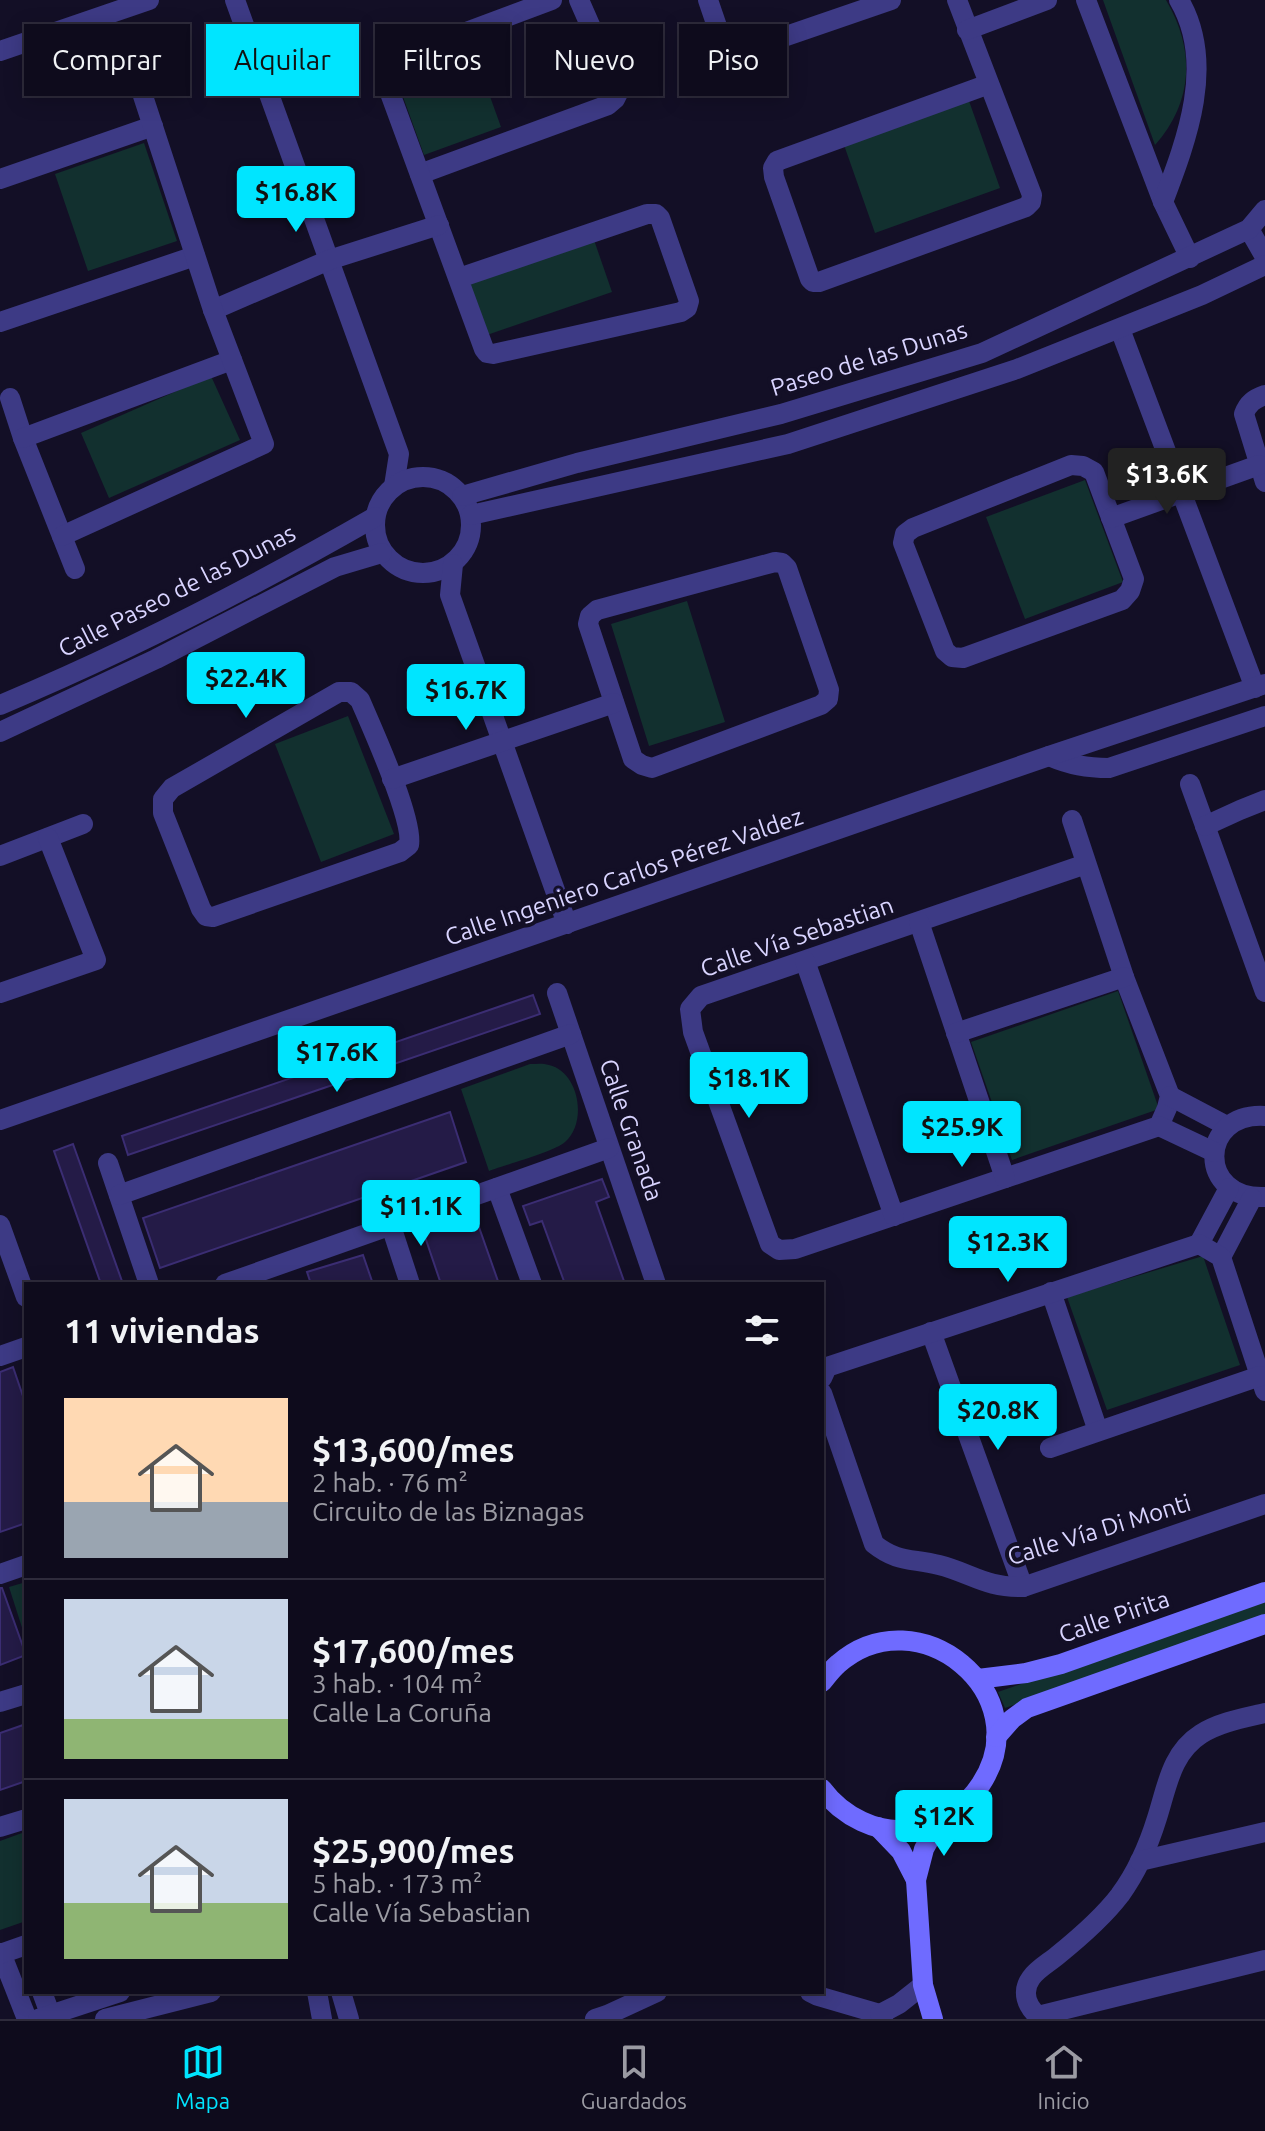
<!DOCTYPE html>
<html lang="es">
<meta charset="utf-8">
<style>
body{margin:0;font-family:Ubuntu,sans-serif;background:#171425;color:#f1f3f6;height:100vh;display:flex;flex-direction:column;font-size:30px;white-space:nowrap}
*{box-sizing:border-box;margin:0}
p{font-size:26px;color:#9b9ba3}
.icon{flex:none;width:44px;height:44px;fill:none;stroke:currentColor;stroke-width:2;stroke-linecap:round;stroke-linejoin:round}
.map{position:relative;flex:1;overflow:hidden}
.drawer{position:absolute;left:24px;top:1282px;width:800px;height:712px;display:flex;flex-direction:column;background:#0e0b1c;border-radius:0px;box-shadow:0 4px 20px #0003,0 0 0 2px #2e2b3b}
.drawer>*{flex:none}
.top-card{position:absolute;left:24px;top:24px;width:800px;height:72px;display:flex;gap:16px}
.price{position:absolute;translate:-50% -68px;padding:0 18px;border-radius:8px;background:#00e5ff;color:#111;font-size:26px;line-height:52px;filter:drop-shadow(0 2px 4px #0008)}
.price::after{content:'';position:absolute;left:50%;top:48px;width:24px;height:18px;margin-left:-12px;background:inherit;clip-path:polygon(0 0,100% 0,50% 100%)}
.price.on{background:#222;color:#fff}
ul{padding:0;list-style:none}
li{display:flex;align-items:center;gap:24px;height:200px;padding:0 40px}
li+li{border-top:2px solid #2e2b3b}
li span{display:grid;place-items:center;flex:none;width:224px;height:160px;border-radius:0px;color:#555}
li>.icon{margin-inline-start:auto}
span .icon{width:96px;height:96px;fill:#fffc;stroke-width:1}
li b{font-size:34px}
h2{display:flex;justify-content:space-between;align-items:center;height:96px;padding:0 40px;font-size:34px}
.tag{padding:0 28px;border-radius:0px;background:#0e0b1c;box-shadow:0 4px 20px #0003,0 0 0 2px #2e2b3b;font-size:28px;line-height:72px}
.tag.on{background:#00e5ff;color:#111}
.tabs{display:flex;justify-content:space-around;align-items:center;height:112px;border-top:2px solid #2e2b3b;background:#0e0b1c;font-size:22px;color:#9b9ba3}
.tabs a{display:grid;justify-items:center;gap:4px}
.tabs .on{color:#00e5ff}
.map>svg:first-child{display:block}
.green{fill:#12302f}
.building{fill:#241b47;stroke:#3b2d73;stroke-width:2}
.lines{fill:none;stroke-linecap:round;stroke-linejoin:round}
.street{stroke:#3d3a85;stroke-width:20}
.secondary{stroke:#6f6bff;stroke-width:20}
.labels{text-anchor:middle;stroke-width:8;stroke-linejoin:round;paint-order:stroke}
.street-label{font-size:24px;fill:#d9d4ff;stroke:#130f26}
</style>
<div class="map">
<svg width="1265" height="2019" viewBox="0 0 1265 2019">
<rect width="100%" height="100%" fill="#130f26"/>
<g class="green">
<path d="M1103,0H1166C1195,49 1194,101 1155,145Z"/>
<polygon points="470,41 501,127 424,155 393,69"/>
<polygon points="969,101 1000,188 875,233 844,145"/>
<polygon points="144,143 177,241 88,271 55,174"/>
<polygon points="594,240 612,292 487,335 465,284"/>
<polygon points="211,376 240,440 109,498 81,433"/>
<polygon points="1085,480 1123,582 1025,619 986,517"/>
<polygon points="687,601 725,722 649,746 611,624"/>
<polygon points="348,716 394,834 321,862 275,744"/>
<polygon points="1118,991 1159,1109 1012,1160 971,1042"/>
<path d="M530,1064C536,1064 543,1063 549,1065C579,1072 588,1122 565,1142C556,1151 505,1165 489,1171L461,1089Z"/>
<polygon points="1203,1256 1240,1365 1107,1410 1067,1297"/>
<polygon points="26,1582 26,1640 9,1587"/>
<polygon points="1265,1599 1265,1620 1005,1708 998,1692"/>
<polygon points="22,1833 26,1844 26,1921 0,1930 0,1841"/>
</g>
<g class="building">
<polygon points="533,995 540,1014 128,1155 122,1136"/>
<polygon points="450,1112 466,1162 160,1268 143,1218"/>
<polygon points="73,1144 123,1284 101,1284 54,1151"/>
<polygon points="602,1179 609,1197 596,1202 625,1284 565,1284 542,1221 530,1225 523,1206"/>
<polygon points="474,1213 499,1284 441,1284 422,1228"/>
<polygon points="363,1255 373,1284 311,1284 307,1272"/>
<polygon points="13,1367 26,1405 26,1523 0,1532 0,1372"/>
<polygon points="0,1588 2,1588 26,1655 0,1665"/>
<polygon points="26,1724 26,1781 0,1790 0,1733"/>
</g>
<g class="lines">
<g class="street">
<polyline points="235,0 399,454 394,486"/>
<polyline points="708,0 722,41 732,52 740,52 891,0"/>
<polyline points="957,0 1032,195 1031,202 1026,207 819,282 813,282 810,279 774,177 773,168 777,161 989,84"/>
<polyline points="1086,0 1163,202 1190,258"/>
<polyline points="967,30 1047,0"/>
<polyline points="0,51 149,0"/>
<polyline points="420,174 608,105 615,99 619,91 579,0"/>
<polyline points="0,179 153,126"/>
<path d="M1163,202C1187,139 1216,63 1179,0"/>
<polyline points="1249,229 1265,257"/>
<polyline points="459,278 647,214 656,214 660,218 689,301 687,308 681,312 493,354 487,353 484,349 383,74 385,66 391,60 552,0"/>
<polyline points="213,310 329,260 439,225"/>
<polyline points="0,322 195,256"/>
<polyline points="1120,329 1255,688"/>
<path d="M1265,395C1254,399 1248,403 1244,414L1265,482"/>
<polyline points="10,398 23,438 75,569"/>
<polyline points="23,438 232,360"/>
<polygon points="1071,465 1083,466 1094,472 1134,579 1130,591 1122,600 963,658 952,657 945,651 903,543 905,534 913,528"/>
<circle cx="423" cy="525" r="48"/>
<polyline points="462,496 577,463 781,414 982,353 1249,229 1265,210"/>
<polyline points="471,515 788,444 1017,369 1202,295 1265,265"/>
<polyline points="1111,518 1259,465"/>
<polyline points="62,536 264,444 213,310 143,96"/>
<polygon points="775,562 782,563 787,568 829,690 828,699 821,705 652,768 642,765 633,759 588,624 590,616 597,610"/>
<polyline points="453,564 450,595 567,924"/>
<path d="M339,692H351L360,700C372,728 414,820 409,845L400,852L213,917L206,916L201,909L163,813V799L172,788Z"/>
<path d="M0,705C129,651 253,587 375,517"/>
<polyline points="0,732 156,659 335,567 382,553"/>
<path d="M1049,756C1070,765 1087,768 1109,768L1265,716"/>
<polyline points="392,779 614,703"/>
<polyline points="1190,784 1265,992"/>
<polyline points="1072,820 1124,977 1170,1096 1167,1108 1159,1126 795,1249 779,1250 770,1244 693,1032 690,1009 701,996 1086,864"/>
<polyline points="1205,826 1240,810 1265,800"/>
<polyline points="0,856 83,824"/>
<polyline points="919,922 1005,1178"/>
<polyline points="805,961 894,1216"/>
<polyline points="0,993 96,960 48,838"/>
<polyline points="557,993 656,1284"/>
<polyline points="956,1033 1124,977"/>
<polyline points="1170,1096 1227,1126"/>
<path d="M1265,1116C1198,1112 1197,1200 1265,1197"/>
<polyline points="0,1120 1049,756 1265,684"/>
<polyline points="1159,1126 1214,1152"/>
<polyline points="108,1163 149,1284"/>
<polyline points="497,1188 532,1284"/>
<polyline points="119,1195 571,1034"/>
<polyline points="0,1225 26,1297"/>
<polyline points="391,1226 410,1284"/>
<polyline points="1199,1244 1229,1188"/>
<polyline points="1221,1257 1252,1198"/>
<polyline points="225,1284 609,1148"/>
<polyline points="1051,1292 1098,1431"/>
<polyline points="931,1332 1023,1587"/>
<polyline points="0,1356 26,1347"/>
<polyline points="822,1378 827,1367 1199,1244 1221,1257 1265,1391"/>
<path d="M822,1393L874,1544C898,1563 911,1558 939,1565C971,1573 986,1588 1023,1587L1265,1504"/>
<polyline points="1050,1448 1260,1376"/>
<polyline points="0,1574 26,1565"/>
<polyline points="0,1702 26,1694"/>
<path d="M1265,1713C1244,1718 1220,1722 1201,1734C1171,1753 1167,1787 1157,1818C1149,1844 1136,1873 1120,1895C1104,1916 1079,1938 1058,1955C1050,1962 1037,1969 1031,1978C1021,1992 1027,2006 1038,2016L1265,1960"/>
<polyline points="0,1827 26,1819"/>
<polyline points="1140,1861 1265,1832"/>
<polyline points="1,1953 27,2019"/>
<polyline points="0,1954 26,1945"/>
<polyline points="42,1992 52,2019"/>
<polyline points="317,1992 322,2019"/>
<polyline points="341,1992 349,2019"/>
<polyline points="810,1992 818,1996 880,2014 883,2019"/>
<polyline points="880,2014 899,2004 923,1985"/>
<polyline points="38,2019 120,1992"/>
<polyline points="105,2019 211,1992"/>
<polyline points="595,2019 607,2015 657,1992"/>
</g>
<g class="secondary">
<polyline points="978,1679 1026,1673 1061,1664 1265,1592"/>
<path d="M822,1682C827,1676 832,1669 838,1664C918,1594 1040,1694 981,1784C965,1809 942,1823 912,1829C878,1835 842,1816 822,1789"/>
<polyline points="996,1737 1012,1719 1027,1708 1265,1624"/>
<polyline points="878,1827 901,1851 916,1880"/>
<polyline points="933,2019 923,1985 916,1880 924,1849 939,1822"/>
</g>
</g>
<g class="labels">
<g class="street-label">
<text transform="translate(869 359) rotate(-17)" y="8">Paseo de las Dunas</text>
<text transform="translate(177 591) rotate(-27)" y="8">Calle Paseo de las Dunas</text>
<text transform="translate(624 877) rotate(-19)" y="8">Calle Ingeniero Carlos Pérez Valdez</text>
<text transform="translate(797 937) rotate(-19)" y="8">Calle Vía Sebastian</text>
<text transform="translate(631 1130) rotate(71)" y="8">Calle Granada</text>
<text transform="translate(1099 1530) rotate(-17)" y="8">Calle Vía Di Monti</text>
<text transform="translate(1114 1617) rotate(-19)" y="8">Calle Pirita</text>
</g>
</g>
</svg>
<b class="price" style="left:296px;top:234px">$16.8K</b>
<b class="price on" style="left:1167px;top:516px">$13.6K</b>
<b class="price" style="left:246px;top:720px">$22.4K</b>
<b class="price" style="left:466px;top:732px">$16.7K</b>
<b class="price" style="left:337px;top:1094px">$17.6K</b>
<b class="price" style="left:749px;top:1120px">$18.1K</b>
<b class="price" style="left:962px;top:1169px">$25.9K</b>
<b class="price" style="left:421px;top:1248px">$11.1K</b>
<b class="price" style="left:1008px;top:1284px">$12.3K</b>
<b class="price" style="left:998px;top:1452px">$20.8K</b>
<b class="price" style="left:944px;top:1858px">$12K</b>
<div class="top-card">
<a class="tag">Comprar</a>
<a class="tag on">Alquilar</a>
<a class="tag">Filtros</a>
<a class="tag">Nuevo</a>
<a class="tag">Piso</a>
</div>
<section class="drawer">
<h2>11 viviendas<svg class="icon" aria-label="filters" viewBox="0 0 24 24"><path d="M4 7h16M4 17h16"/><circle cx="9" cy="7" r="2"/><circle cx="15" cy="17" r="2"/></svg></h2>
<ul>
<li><span style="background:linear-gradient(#ffd9b3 65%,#9aa5b1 0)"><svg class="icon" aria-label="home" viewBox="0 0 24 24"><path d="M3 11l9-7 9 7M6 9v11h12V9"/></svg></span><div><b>$13,600/mes</b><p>2 hab. · 76 m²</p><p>Circuito de las Biznagas</p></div></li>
<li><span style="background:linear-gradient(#c9d6e8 75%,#8fb573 0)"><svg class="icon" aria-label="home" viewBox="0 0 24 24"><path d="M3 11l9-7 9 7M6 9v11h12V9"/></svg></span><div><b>$17,600/mes</b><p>3 hab. · 104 m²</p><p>Calle La Coruña</p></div></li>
<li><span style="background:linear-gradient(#c9d6e8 65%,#8fb573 0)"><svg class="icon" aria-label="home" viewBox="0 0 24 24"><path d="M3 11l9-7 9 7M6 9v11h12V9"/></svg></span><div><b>$25,900/mes</b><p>5 hab. · 173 m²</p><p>Calle Vía Sebastian</p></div></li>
</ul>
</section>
</div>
<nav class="tabs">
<a class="on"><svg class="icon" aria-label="map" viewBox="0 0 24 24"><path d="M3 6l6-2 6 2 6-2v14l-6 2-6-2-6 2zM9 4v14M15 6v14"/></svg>Mapa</a>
<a><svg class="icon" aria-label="saved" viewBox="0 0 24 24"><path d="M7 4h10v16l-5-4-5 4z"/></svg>Guardados</a>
<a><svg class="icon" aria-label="home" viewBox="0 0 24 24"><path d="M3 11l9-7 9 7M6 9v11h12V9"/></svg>Inicio</a>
</nav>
